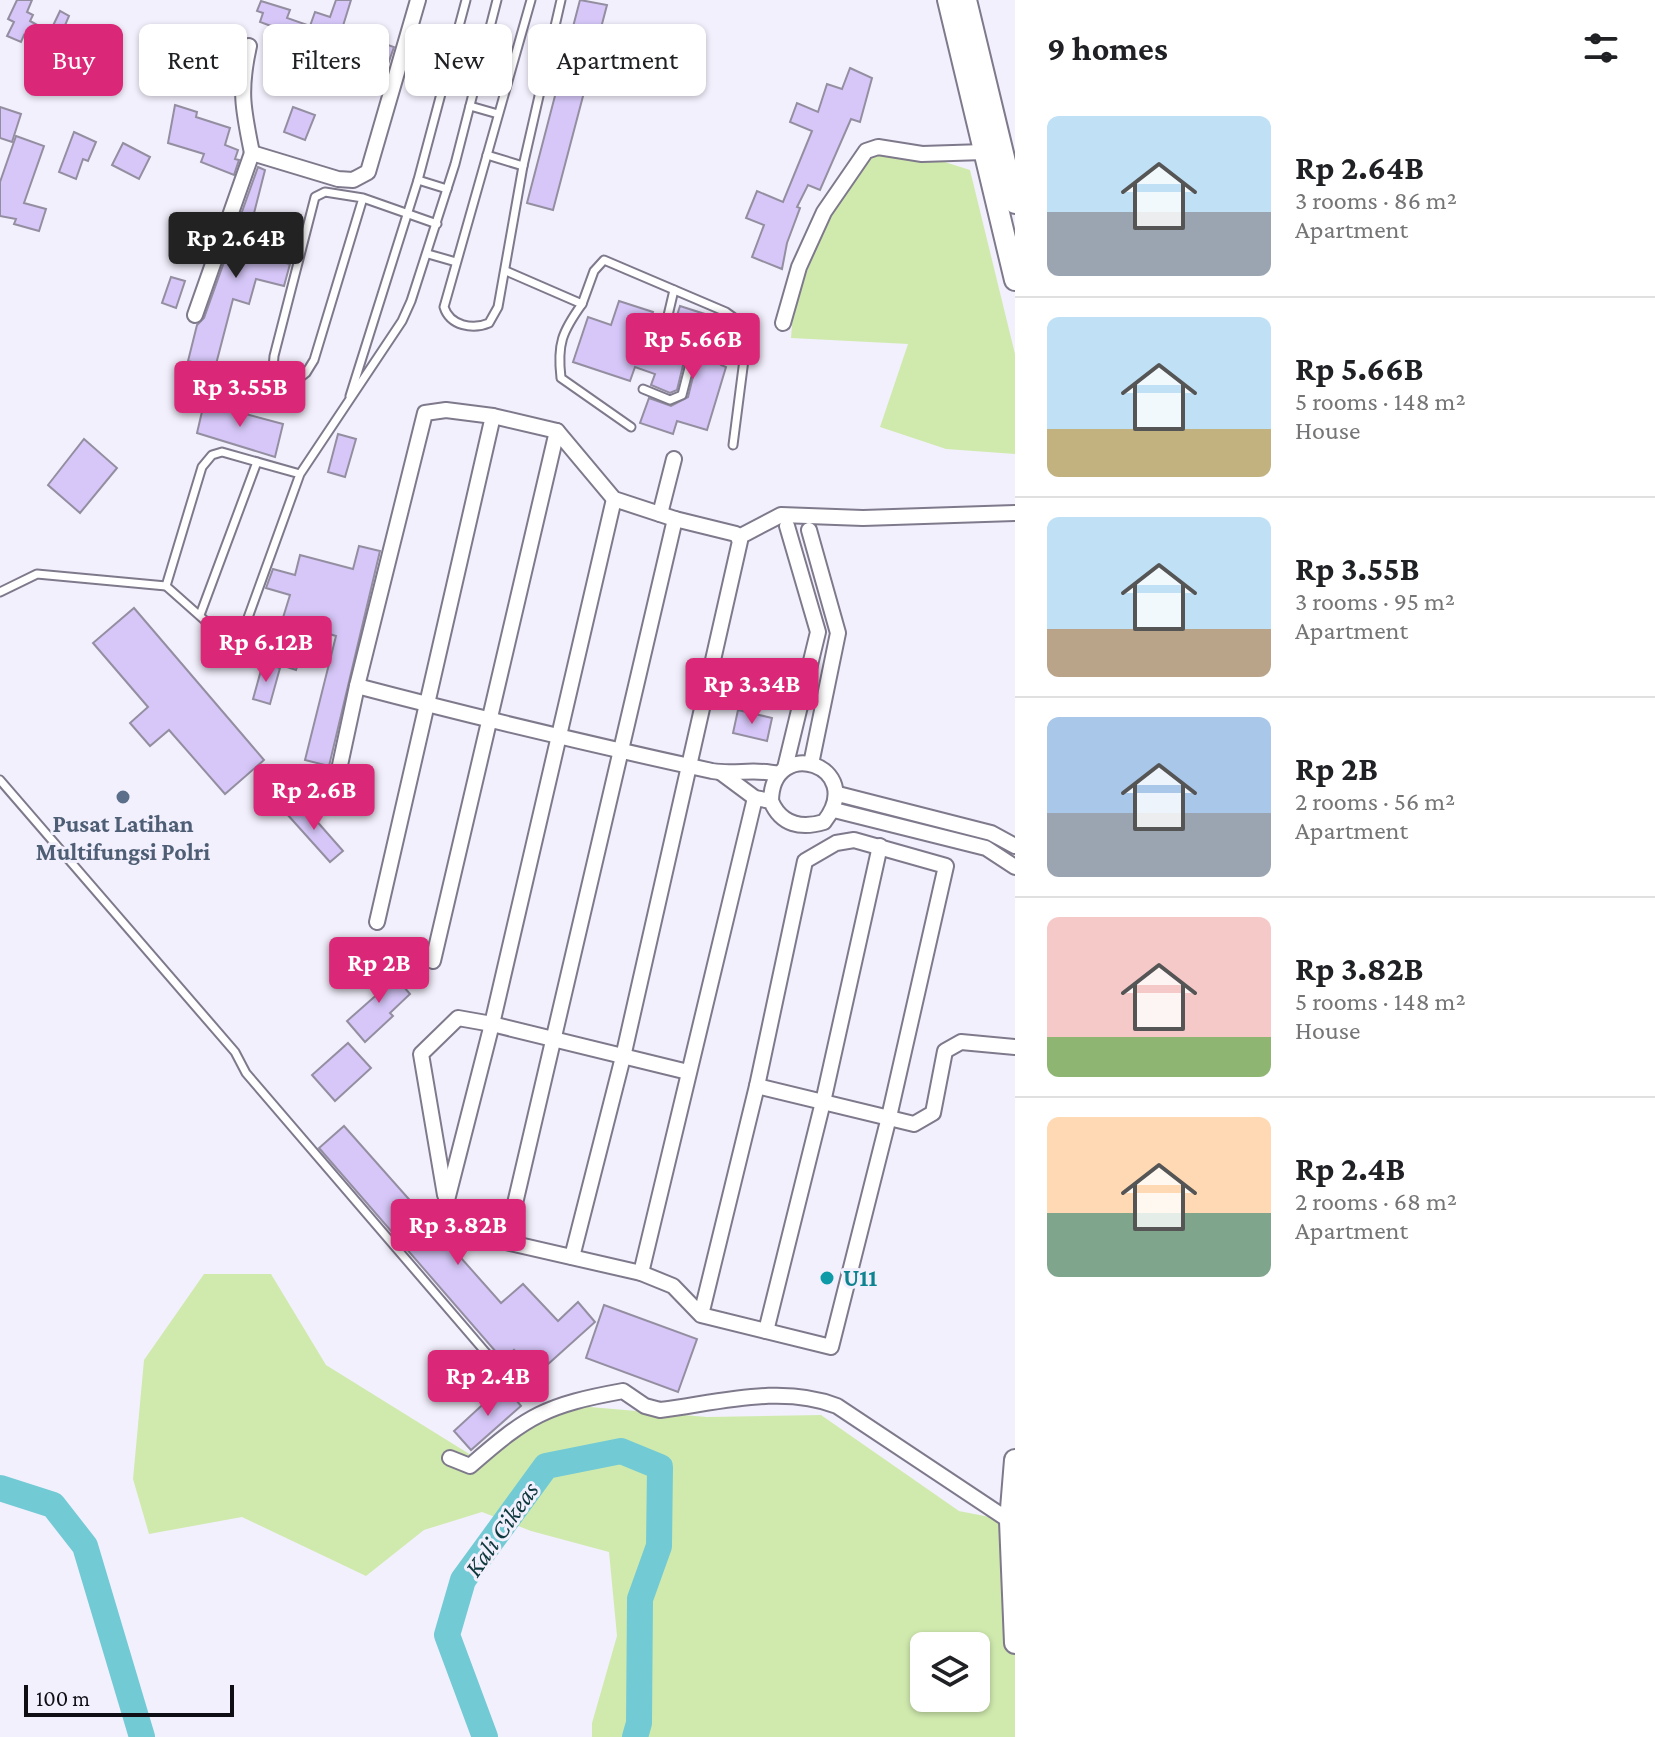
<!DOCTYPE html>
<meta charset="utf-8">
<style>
body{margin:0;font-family:"Crimson Pro",serif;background:#f2f2f2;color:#202124;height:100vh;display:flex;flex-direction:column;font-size:30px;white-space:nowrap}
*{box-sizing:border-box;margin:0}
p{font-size:26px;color:#757577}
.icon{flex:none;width:44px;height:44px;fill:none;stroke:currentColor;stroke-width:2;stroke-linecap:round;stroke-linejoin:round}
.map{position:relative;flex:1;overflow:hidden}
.drawer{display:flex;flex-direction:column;background:#fff;width:640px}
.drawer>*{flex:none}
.banner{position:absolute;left:24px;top:24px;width:760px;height:72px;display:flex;gap:16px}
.tools{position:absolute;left:910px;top:1632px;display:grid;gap:16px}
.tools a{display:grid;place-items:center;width:80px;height:80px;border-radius:12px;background:#fff;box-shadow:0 2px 6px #0004;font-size:40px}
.scale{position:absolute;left:24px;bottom:20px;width:210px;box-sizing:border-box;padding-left:8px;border:4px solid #100e15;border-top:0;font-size:22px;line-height:28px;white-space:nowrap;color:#100e15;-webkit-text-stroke:6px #f3f0fd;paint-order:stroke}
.price{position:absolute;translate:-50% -68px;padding:0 18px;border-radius:8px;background:#db2777;color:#fff;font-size:26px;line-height:52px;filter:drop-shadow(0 2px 4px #0008)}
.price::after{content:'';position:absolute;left:50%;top:48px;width:24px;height:18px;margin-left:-12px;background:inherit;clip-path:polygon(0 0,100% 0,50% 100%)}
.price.active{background:#222;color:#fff}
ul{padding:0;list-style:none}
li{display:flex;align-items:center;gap:24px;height:200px;padding:0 32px}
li+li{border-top:2px solid #e0e0e0}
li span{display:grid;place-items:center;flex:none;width:224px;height:160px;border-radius:12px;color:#555}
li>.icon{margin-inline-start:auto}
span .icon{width:96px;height:96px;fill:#fffc;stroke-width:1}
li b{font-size:34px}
h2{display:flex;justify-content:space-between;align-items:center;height:96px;padding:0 32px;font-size:34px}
.pill{padding:0 28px;border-radius:12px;background:#fff;box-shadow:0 2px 6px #0004;font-size:28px;line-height:72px}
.pill.active{background:#db2777;color:#fff}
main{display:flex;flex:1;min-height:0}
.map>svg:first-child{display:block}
.green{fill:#d0eaae;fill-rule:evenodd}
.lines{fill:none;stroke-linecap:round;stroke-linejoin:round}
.river{stroke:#72cad5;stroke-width:26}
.building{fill:#d6c7f8;stroke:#948ea1;stroke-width:2}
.service-casing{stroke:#7f798c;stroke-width:11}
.minor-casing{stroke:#7f798c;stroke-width:18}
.secondary-casing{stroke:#7f798c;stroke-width:24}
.service{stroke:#fff;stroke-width:7}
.minor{stroke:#fff;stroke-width:14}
.secondary{stroke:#fff;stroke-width:20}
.service-dot{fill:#5c6f8a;stroke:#f3f0fd;stroke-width:3}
.culture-dot{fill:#0f9aa8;stroke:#f3f0fd;stroke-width:3}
.labels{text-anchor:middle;stroke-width:6;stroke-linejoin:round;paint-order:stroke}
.service-label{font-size:24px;font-weight:bold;fill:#4e5e75;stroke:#f3f0fd}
.culture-label{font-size:24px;font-weight:bold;fill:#0d838f;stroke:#f3f0fd;text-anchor:start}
.water-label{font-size:26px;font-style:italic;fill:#0d383d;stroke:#f3f0fd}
</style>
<main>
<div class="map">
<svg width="1015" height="1737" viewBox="0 0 1015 1737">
<rect width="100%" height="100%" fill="#f3f0fd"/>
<g class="green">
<polygon points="875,140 970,170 1015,354 1015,454 946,449 880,427 908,344 791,338 793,313 824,221"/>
<path d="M204,1274H271L326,1365L479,1460L555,1404L707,1417L821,1415L959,1511L1015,1522V1737H592V1723L617,1636L609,1552L531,1531L482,1512L424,1530L366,1576L242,1517L149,1534L133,1479L144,1360ZM924,1646H976V1698H924Z"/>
</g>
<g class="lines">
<g class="river">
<polyline points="0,1488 53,1505 85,1546 142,1737"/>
<polyline points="485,1737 447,1635 463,1580 546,1466 621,1451 660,1467 659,1546 640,1599 639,1723 635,1737"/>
</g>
</g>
<g class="building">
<polygon points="17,0 32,0 27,12 33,15 30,21 50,32 60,11 69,16 60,37 72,42 68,52 81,59 68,94 48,86 61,56 24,35 21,42 7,36 14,22 8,19"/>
<polygon points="336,0 351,0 342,29 394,47 388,64 335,44 323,77 298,68 288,92 276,86 286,62 267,57 274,31 270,30 271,26 260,22 263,13 257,11 261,1 290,10 287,18 310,26 315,12 330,17"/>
<polygon points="580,0 607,5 553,210 527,203"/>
<polygon points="850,68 872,78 860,122 851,119 820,190 808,185 797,207 800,208 787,243 782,269 752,257 764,225 746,218 757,191 783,202 812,131 790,122 797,103 818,112 827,84 842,89"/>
<polygon points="175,105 197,112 196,117 230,128 225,145 238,150 235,159 239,160 234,175 201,162 204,154 168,143"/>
<polygon points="0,107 21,114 12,142 0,138"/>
<polygon points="293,107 315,115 305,140 284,132"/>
<polygon points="74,132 96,142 88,161 83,159 76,179 59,172"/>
<polygon points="16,136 44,146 24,203 46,209 39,231 14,224 16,219 0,216 0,182"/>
<polygon points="123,143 150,157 139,179 112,165"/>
<polygon points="258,167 265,170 250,229 268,234 261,257 290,264 284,286 256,279 249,304 233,299 215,368 188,361 197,325 204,318"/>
<polygon points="171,277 185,281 176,308 162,303"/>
<polygon points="619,301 653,312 644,340 653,342 656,348 665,346 668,336 688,345 677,390 670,393 651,385 655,374 635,367 630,381 573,362 588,317 611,325"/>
<polygon points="680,306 711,316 705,335 728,343 721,365 726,367 707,430 677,421 673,434 640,423 649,398 671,406 688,397 702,340 699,335 674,325"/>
<polygon points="204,403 283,424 275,457 197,433"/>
<polygon points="338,434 356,439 345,477 328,472"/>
<polygon points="84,439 117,468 80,513 48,485"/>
<polygon points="359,546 380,551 329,766 305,760 336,636 309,628 296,670 278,664 290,623 282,621 290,595 266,588 273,569 295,575 300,555 353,569"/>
<polygon points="134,608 264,760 225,794 169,730 150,746 130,723 148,707 93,643"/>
<polygon points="263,663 280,668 270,704 253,699"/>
<polygon points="738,710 772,718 767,741 733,733"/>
<polygon points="299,801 343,851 330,862 286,813"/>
<polygon points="386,966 410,994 390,1013 393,1016 365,1042 347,1021 381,991 370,980"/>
<polygon points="348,1043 371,1068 335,1101 312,1075"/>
<polygon points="344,1126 501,1303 523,1284 558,1321 578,1302 595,1322 537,1374 514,1350 503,1360 319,1148"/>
<polygon points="604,1305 697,1339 678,1392 586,1358"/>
<polygon points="504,1385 521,1406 471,1450 454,1431"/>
</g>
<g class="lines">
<defs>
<g id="service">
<path d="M531,0L444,307C450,326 473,330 489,323L498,307L523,166L561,0"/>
<polyline points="470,106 498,114"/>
<polyline points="487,155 523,166"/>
<polyline points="418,180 447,189"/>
<polyline points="363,198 314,360 306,373 297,380 282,379 273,369 274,356 315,197 325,192 363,198 437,224"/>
<polyline points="428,254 456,262"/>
<polyline points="506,271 582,304 594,271 604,260 726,312 744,325 746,344 733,445"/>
<path d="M582,304C562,332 557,344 561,378L631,427"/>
<polyline points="659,342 665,328"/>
<polyline points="643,389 670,400 682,395 696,341 665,328 674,290"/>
<polyline points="350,396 418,180 466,0"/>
<polyline points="300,474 222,452 212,455 202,467 166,586 228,641 235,642 241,637 300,474 402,321 411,301 455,164 497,0"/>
<polyline points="0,592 37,574 166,586"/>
<polyline points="200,615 257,462"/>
<polyline points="0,780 235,1052 246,1073 500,1369"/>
</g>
<g id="minor">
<path d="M249,46C239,91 243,109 252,153"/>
<polyline points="195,315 252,153 338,179 353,180 368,172 418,0"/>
<polyline points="783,323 799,267 824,212 866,151 878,147 922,154 984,152"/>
<polyline points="614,499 492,1024 446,1204 490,1236 506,1242 641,1273 673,1286 701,1315 831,1347 889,1117 946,866 854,840 836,843 805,861 757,1086 701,1315"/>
<polyline points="660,514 674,459"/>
<polyline points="809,530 838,633 811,764"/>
<polyline points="739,537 781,515 863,518 1015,513"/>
<path d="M357,686C475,717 593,745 712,771C734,775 755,768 778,774"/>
<polyline points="785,768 818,632 787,526"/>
<path d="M720,772L755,798L771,801C781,825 801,829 824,822C868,766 772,734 771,801"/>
<polyline points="334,793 357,686 425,413 446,410 493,416 557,431 614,499 675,519 506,1242"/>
<polyline points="838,794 991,833 1015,846"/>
<polyline points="834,810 986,848 1015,867"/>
<polyline points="377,922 493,416"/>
<polyline points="433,961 557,431"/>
<polyline points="757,1086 914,1124 933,1113 945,1051 961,1042 1015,1047"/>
<polyline points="445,1195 421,1054 458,1018 492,1024 688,1072"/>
<polyline points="572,1257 623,1057 740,541 736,534 675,519"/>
<polyline points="641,1273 755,798"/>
<polyline points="766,1331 823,1102 880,846"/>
<path d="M450,1458L470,1466C528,1415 546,1405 623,1391L645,1406L660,1410C717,1403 782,1384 837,1406L1010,1521"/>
</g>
<g id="secondary">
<polyline points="948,0 1015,280"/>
<polyline points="966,0 1015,203"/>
<polyline points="1015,1460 1010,1521 1015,1643"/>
</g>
</defs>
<use href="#service" class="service-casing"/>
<use href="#minor" class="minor-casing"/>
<use href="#secondary" class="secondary-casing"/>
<use href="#service" class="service"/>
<use href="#minor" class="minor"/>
<use href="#secondary" class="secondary"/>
</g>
<circle class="service-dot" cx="123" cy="797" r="8"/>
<circle class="culture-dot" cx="827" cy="1278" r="8"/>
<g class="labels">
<g class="service-label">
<text x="123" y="832">Pusat Latihan<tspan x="123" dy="28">Multifungsi Polri</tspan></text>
</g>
<g class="culture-label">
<text x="843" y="1286">U11</text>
</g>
<g class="water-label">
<text transform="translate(501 1529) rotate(-55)" y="9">Kali Cikeas</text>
</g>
</g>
</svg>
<div class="tools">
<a><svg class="icon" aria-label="layers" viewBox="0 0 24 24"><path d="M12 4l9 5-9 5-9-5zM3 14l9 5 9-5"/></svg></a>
</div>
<div class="scale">100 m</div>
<b class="price active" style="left:236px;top:280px">Rp 2.64B</b>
<b class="price" style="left:693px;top:381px">Rp 5.66B</b>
<b class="price" style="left:240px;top:429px">Rp 3.55B</b>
<b class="price" style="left:266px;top:684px">Rp 6.12B</b>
<b class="price" style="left:752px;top:726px">Rp 3.34B</b>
<b class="price" style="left:314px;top:832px">Rp 2.6B</b>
<b class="price" style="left:379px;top:1005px">Rp 2B</b>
<b class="price" style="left:458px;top:1267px">Rp 3.82B</b>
<b class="price" style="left:488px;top:1418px">Rp 2.4B</b>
<div class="banner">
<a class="pill active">Buy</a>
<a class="pill">Rent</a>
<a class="pill">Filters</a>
<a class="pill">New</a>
<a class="pill">Apartment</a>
</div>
</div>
<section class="drawer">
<h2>9 homes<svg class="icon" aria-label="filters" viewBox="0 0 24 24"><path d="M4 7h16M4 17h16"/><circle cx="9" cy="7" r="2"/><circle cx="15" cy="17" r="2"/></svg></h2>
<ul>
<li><span style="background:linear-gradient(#bfe0f5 60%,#9aa5b1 0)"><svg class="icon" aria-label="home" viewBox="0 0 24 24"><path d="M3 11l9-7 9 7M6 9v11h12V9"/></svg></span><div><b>Rp 2.64B</b><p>3 rooms · 86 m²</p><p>Apartment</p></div></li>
<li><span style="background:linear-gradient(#bfe0f5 70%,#c2b280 0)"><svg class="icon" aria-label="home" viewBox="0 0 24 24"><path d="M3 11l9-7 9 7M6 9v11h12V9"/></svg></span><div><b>Rp 5.66B</b><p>5 rooms · 148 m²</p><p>House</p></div></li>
<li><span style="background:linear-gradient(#bfe0f5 70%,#b9a48a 0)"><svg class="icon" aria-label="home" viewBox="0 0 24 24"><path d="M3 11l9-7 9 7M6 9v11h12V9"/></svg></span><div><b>Rp 3.55B</b><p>3 rooms · 95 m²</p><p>Apartment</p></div></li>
<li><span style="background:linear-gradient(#a9c7e8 60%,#9aa5b1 0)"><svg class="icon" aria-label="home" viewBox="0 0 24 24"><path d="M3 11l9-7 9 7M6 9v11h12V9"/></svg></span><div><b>Rp 2B</b><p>2 rooms · 56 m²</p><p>Apartment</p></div></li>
<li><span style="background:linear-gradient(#f6c9c9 75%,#8fb573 0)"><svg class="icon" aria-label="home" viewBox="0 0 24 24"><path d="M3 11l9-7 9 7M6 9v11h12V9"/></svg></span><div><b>Rp 3.82B</b><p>5 rooms · 148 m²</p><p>House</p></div></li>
<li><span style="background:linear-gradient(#ffd9b3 60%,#7fa58c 0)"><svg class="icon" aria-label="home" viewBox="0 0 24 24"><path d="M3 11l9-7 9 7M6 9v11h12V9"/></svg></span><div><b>Rp 2.4B</b><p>2 rooms · 68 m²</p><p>Apartment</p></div></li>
</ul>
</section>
</main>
